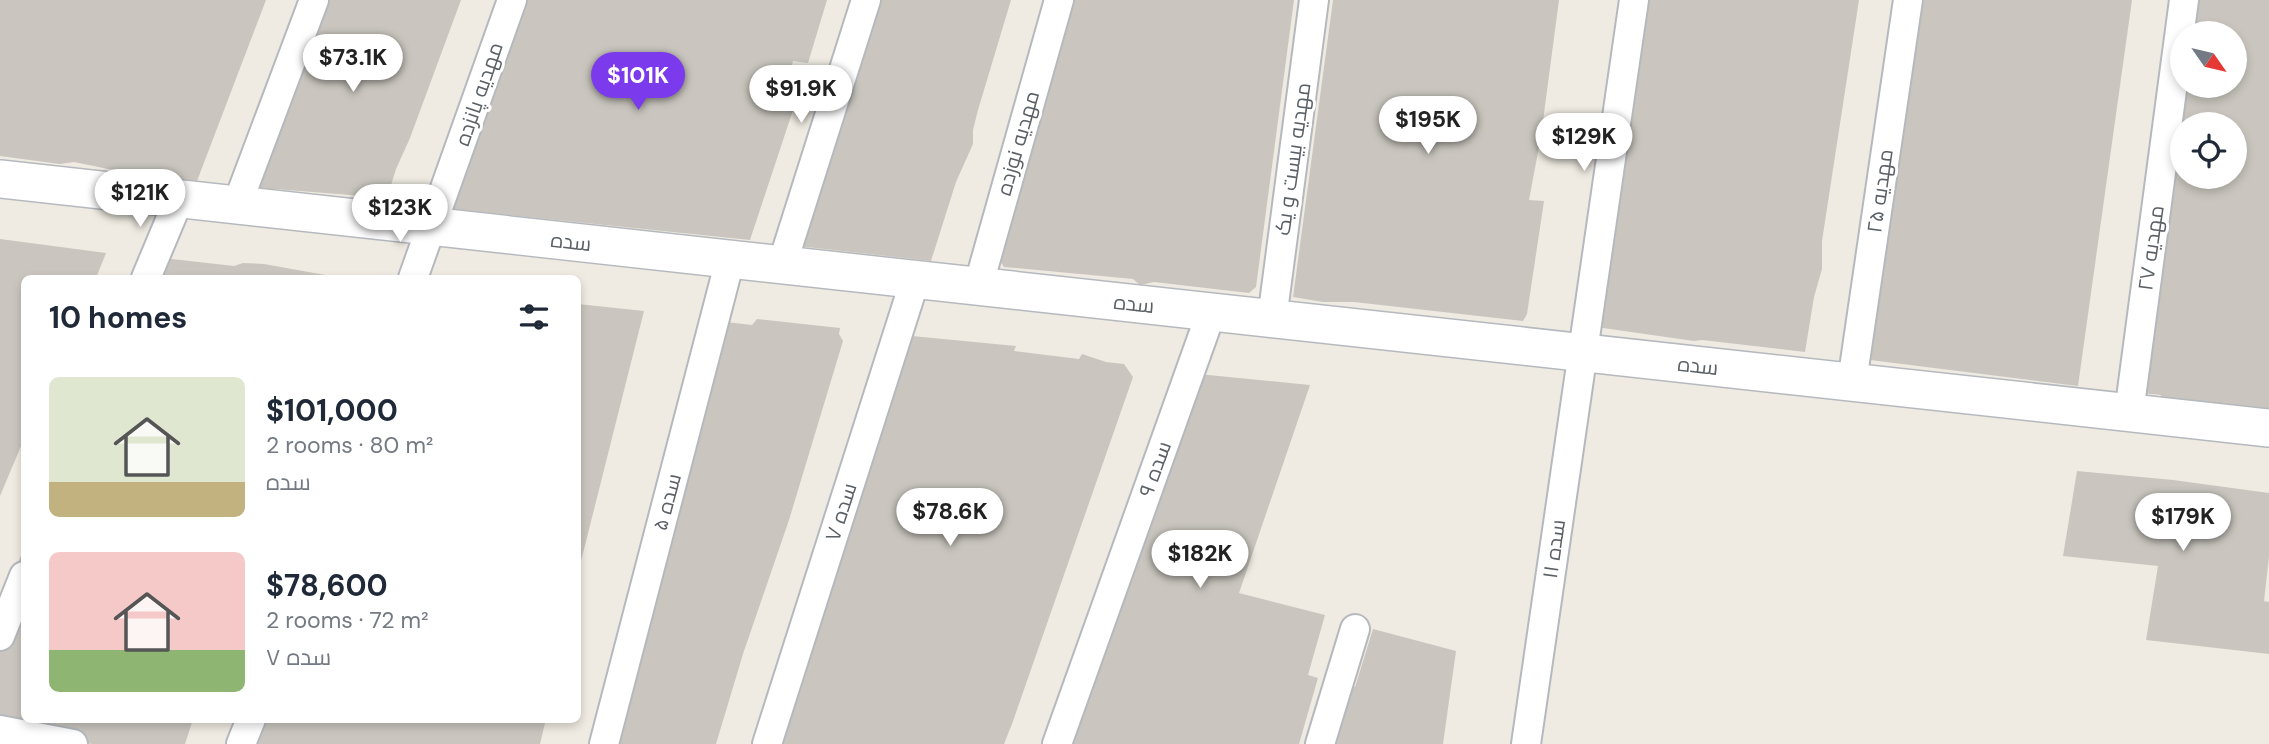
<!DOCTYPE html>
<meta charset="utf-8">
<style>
body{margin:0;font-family:"DM Sans",Cairo,sans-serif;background:#f6f6f7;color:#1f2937;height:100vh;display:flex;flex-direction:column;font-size:26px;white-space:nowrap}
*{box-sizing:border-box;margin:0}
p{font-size:23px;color:#747a83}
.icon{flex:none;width:38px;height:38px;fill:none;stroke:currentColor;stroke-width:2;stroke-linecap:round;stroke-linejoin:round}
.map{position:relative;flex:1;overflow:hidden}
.sheet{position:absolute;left:21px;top:275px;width:560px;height:448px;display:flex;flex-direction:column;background:#fff;border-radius:10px;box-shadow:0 4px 10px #0003}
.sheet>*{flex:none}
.needle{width:46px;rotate:124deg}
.tools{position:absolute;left:2170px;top:21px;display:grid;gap:14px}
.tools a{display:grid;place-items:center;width:77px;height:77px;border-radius:50%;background:#fff;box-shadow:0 4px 10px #0003;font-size:35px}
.price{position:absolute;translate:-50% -60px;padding:0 16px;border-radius:24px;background:#fff;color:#222;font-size:23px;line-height:46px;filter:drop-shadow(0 2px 4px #0008)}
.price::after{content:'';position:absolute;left:50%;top:42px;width:21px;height:16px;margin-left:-10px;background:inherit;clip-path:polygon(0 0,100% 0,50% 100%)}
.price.on{background:#7c3aed;color:#fff}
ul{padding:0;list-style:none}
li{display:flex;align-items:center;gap:21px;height:175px;padding:0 28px}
li span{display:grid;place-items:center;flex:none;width:196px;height:140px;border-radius:10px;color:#555}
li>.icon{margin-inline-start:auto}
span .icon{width:84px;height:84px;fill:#fffc;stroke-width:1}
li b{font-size:30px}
h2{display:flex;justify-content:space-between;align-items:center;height:84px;padding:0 28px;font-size:30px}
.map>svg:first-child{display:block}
.building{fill:#cac6bf;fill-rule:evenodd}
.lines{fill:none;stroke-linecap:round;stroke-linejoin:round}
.minor-casing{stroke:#b5b9be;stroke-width:32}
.tertiary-casing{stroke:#b5b9be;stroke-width:40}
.minor{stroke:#fff;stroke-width:28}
.tertiary{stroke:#fff;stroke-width:37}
.labels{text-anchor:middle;stroke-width:6;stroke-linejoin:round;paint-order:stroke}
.street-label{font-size:21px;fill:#5a6065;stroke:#fff}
</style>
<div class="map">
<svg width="2269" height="744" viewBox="0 0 2269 744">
<rect width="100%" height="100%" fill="#efebe2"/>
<g class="building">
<polygon points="0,0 266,0 197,181 118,171 74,162 60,164 0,156"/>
<polygon points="306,0 461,0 410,138 396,169 387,198 275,189 274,193 253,191"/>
<polygon points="512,0 827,0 808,63 793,61 787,89 799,92 750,240 451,209"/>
<polygon points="861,0 1011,0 978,110 973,130 973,144 956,182 931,261 780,244"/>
<polygon points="1063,0 1294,0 1256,287 1249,293 1154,282 1140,285 1133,279 1004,267 994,252"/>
<polygon points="1333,0 1559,0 1541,136 1529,200 1544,201 1527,314 1523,321 1354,302 1323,302 1293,297"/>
<polygon points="1642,0 1859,0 1822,241 1822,269 1814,297 1805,352 1702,340 1694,341 1596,327"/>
<polygon points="1903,0 2132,0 2078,386 1854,358"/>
<path d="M2176,0H2269V413L2160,400L2161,395L2129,392ZM2182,33H2235V86H2182ZM2182,124H2235V177H2182Z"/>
<polygon points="0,239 106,253 96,278 24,278 24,439 0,496"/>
<polygon points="154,257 234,266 243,263 264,264 342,278 139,278"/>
<polygon points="578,304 644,311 579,569 578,569"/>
<polygon points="757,319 840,328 839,334 843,341 789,520 743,654 716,744 610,744 726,322 752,325"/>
<polygon points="912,336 1016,346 1014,351 1079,359 1082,354 1106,362 1124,364 1133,377 1012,724 1004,744 759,744 906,340"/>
<polygon points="1188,373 1310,385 1239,593 1325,615 1308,675 1318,678 1299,744 1048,744"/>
<polygon points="2077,471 2173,480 2269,493 2269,557 2264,601 2269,602 2269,654 2146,640 2158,566 2063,556"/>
<polygon points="24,548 24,719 193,719 185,744 92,744 0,727 0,606"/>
<polygon points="1373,629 1456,651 1443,744 1331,744 1347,685 1355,687"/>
<polygon points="249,719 546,719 540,744 241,744"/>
</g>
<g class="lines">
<defs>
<g id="minor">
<polyline points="237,205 314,0"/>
<polyline points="782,265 866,0"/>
<polyline points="146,278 179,199"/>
<polyline points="413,278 512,0"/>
<polyline points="978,287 1059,0"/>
<polyline points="1272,319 1314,0"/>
<polyline points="1852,382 1908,0"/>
<polyline points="2129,413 2184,0"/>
<polyline points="0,636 24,576"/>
<polyline points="0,730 73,744"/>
<polyline points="241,744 251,719"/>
<polyline points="604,744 730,260"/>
<polyline points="767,744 915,280"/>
<polyline points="1057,744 1211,313"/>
<polyline points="1320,744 1355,629"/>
<polyline points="1526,744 1634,0"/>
</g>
<polyline id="tertiary" points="0,179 2269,428"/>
</defs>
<use href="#minor" class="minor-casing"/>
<use href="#tertiary" class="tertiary-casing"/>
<use href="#minor" class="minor"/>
<use href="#tertiary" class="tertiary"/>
</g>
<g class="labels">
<g class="street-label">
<text transform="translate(479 94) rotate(-71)" y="7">مهدیه پانزده</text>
<text transform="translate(1018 143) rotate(-74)" y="7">مهدیه نوزده</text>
<text transform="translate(1293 159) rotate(-82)" y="7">مهدیه بیست و یک</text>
<text transform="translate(1880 191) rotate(-82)" y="7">مهدیه ۲۵</text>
<text transform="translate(571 242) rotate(6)" y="7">سده</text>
<text transform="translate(2151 248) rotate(-82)" y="7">مهدیه ۲۷</text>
<text transform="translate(1134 304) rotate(6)" y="7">سده</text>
<text transform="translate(1698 366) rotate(6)" y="7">سده</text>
<text transform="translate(1155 469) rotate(-70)" y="7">سده ۹</text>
<text transform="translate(667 502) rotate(-75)" y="7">سده ۵</text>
<text transform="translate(841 512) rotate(-72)" y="7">سده ۷</text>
<text transform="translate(1554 549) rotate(-82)" y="7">سده ۱۱</text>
</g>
</g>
</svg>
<div class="tools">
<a><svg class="needle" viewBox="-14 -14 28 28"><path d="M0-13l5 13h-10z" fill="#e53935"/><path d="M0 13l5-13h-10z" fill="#747a83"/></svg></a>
<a><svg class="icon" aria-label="locate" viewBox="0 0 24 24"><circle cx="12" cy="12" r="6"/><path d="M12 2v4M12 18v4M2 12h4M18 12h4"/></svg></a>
</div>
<b class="price" style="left:353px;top:94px">$73.1K</b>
<b class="price on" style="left:638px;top:112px">$101K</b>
<b class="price" style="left:801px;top:125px">$91.9K</b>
<b class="price" style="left:1428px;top:156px">$195K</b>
<b class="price" style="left:1584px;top:173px">$129K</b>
<b class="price" style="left:140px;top:229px">$121K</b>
<b class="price" style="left:400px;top:244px">$123K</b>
<b class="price" style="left:950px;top:548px">$78.6K</b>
<b class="price" style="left:2183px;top:553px">$179K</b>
<b class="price" style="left:1200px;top:590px">$182K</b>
<section class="sheet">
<h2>10 homes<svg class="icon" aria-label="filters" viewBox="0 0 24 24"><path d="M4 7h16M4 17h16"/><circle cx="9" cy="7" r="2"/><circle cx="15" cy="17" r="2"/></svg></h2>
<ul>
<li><span style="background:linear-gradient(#dfe7d0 75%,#c2b280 0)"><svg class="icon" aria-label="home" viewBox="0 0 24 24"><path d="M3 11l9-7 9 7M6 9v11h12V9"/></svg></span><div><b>$101,000</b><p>2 rooms · 80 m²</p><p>سده</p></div></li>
<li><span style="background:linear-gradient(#f6c9c9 70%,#8fb573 0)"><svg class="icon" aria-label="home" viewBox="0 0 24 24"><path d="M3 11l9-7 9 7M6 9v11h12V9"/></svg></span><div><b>$78,600</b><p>2 rooms · 72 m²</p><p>سده ۷</p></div></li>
</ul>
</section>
</div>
